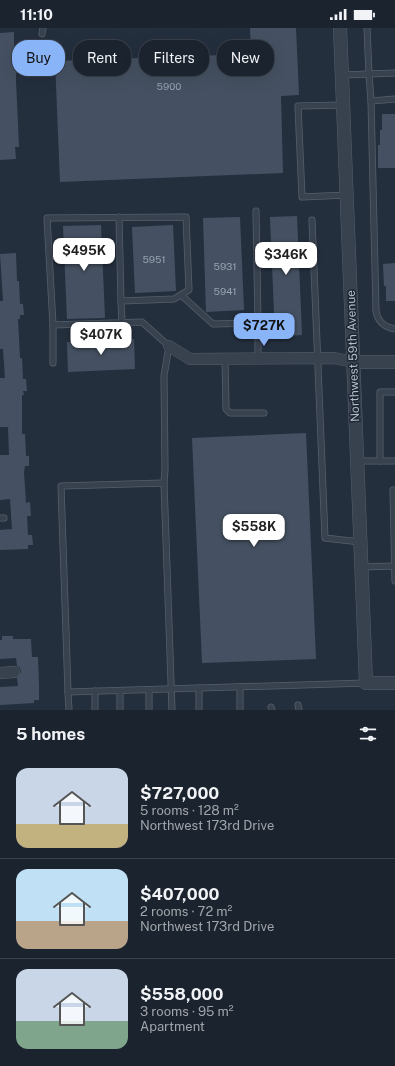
<!DOCTYPE html>
<meta charset="utf-8">
<style>
body{margin:0;font-family:"Public Sans",sans-serif;background:#242b36;color:#f1f3f6;height:100vh;display:flex;flex-direction:column;font-size:15px;white-space:nowrap}
*{box-sizing:border-box;margin:0}
p{font-size:13px;color:#a0a4aa}
.icon{flex:none;width:22px;height:22px;fill:none;stroke:currentColor;stroke-width:2;stroke-linecap:round;stroke-linejoin:round}
.map{position:relative;height:682px;overflow:hidden}
.panel{display:flex;flex-direction:column;background:#1b232e;flex:1}
.panel>*{flex:none}
.banner{position:absolute;left:12px;top:12px;width:371px;height:36px;display:flex;gap:8px}
.price{position:absolute;translate:-50% -34px;padding:0 9px;border-radius:8px;background:#fff;color:#222;font-size:13px;line-height:26px;filter:drop-shadow(0 1px 2px #0008)}
.price::after{content:'';position:absolute;left:50%;top:24px;width:12px;height:9px;margin-left:-6px;background:inherit;clip-path:polygon(0 0,100% 0,50% 100%)}
.price.active{background:#8ab4f8;color:#111}
ul{padding:0;list-style:none}
li{display:flex;align-items:center;gap:12px;height:100px;padding:0 16px}
li+li{border-top:1px solid #39404a}
li span{display:grid;place-items:center;flex:none;width:112px;height:80px;border-radius:12px;color:#555}
li>.icon{margin-inline-start:auto}
span .icon{width:48px;height:48px;fill:#fffc;stroke-width:1}
li b{font-size:17px}
h2{display:flex;justify-content:space-between;align-items:center;height:48px;padding:0 16px;font-size:17px}
.tag{padding:0 14px;border-radius:16px;background:#1b232e;box-shadow:0 4px 16px #0002,0 0 0 1px #39404a;font-size:14px;line-height:36px}
.tag.active{background:#8ab4f8;color:#111}
.status{display:flex;justify-content:space-between;align-items:center;height:28px;padding:0 20px;background:#1b232e;direction:ltr}
.status svg{height:11px;fill:currentColor}
.map>svg:first-child{display:block}
.building{fill:#455162}
.lines{fill:none;stroke-linecap:round;stroke-linejoin:round}
.service-casing{stroke:#565f6c;stroke-width:7}
.minor-casing{stroke:#565f6c;stroke-width:12}
.tertiary-casing{stroke:#565f6c;stroke-width:14}
.service{stroke:#38414e;stroke-width:5.5}
.minor{stroke:#38414e;stroke-width:11}
.tertiary{stroke:#38414e;stroke-width:13}
.labels{text-anchor:middle;stroke-width:3;stroke-linejoin:round;paint-order:stroke}
.number-label{font-size:10px;fill:#98a1af}
.street-label{font-size:12px;fill:#b4bcc9;stroke:#1d2633}
</style>
<div class="status"><b>11:10</b><svg viewBox="0 0 49 12"><path d="M0 12V9h3v3zM5 12V6h3v6zM10 12V3h3v9zM15 12V0h3v12zM26 1h20v11H26zM47 4h2v5h-2z"/></svg></div>
<div class="map">
<svg width="395" height="682" viewBox="0 0 395 682">
<rect width="100%" height="100%" fill="#242f3e"/>
<g class="building">
<polygon points="250,0 296,0 299,67 281,68 283,145 60,154 55,33 251,26"/>
<polygon points="14,4 14,30 20,30 20,45 16,45 16,53 19,119 15,119 16,131 0,132 0,5"/>
<polygon points="382,86 395,86 395,140 378,140 378,117 380,117 380,102 382,102"/>
<polygon points="297,188 302,307 275,309 270,189"/>
<polygon points="240,189 244,282 206,284 203,190"/>
<polygon points="101,197 105,290 67,291 63,198"/>
<polygon points="173,197 176,263 135,265 132,199"/>
<polygon points="16,225 17,253 19,253 20,276 23,276 24,287 20,287 20,291 18,291 20,330 22,330 23,351 26,351 27,363 23,363 24,367 22,367 22,406 25,406 26,428 29,428 29,438 25,438 24,444 26,475 30,474 31,488 27,488 28,507 32,507 33,517 28,517 28,521 0,522 0,502 12,501 10,471 0,472 0,427 9,427 8,399 0,399 0,350 5,350 3,321 0,321 0,273 3,273 0,226"/>
<polygon points="395,235 395,273 386,273 386,258 384,258 383,236"/>
<polygon points="134,311 135,341 68,344 67,314"/>
<polygon points="306,405 316,631 202,635 192,410"/>
<polygon points="2,608 13,608 13,611 31,611 32,629 38,629 39,659 39,672 34,672 34,675 0,677 0,659 18,658 17,650 21,644 20,640 17,638 16,630 0,631 0,612 2,612"/>
</g>
<g class="lines">
<defs>
<g id="service">
<polyline points="367,0 369,46 395,45"/>
<polyline points="42,6 43,0"/>
<polyline points="343,47 369,46 371,73 395,71"/>
<path d="M371,73L376,283C378,294 384,299 395,301"/>
<polyline points="343,77 298,78 302,169 347,167"/>
<polyline points="119,189 121,273"/>
<polyline points="312,192 325,510 360,514"/>
<polyline points="181,267 213,296 258,295 256,183"/>
<polyline points="122,295 121,273 174,271 189,262 186,189 47,190 53,297 142,294 169,318 164,348 165,441 164,455"/>
<polyline points="258,295 258,331"/>
<polyline points="53,297 53,335"/>
<polyline points="225,331 226,381 230,385 264,385"/>
<polyline points="358,433 395,433"/>
<polyline points="380,433 380,364 395,364"/>
<polyline points="395,462 393,462 395,553"/>
<polyline points="0,490 4,490"/>
<polyline points="362,539 395,538"/>
<polyline points="240,659 240,682"/>
<polyline points="199,660 199,682"/>
<polyline points="149,662 149,682"/>
<polyline points="95,663 95,682"/>
<polyline points="68,664 69,682"/>
<polyline points="298,677 299,682"/>
<polyline points="271,679 272,682"/>
<polyline points="120,682 120,663"/>
<path d="M172,682C169,606 167,531 164,455L61,458L68,664C168,661 267,658 366,655"/>
</g>
<g id="minor">
<polyline points="169,318 190,331 334,330 353,334"/>
<polyline points="0,645 14,644"/>
</g>
<g id="tertiary">
<polyline points="340,0 366,655 395,655"/>
<polyline points="353,334 395,334"/>
</g>
</defs>
<use href="#service" class="service-casing"/>
<use href="#minor" class="minor-casing"/>
<use href="#tertiary" class="tertiary-casing"/>
<use href="#service" class="service"/>
<use href="#minor" class="minor"/>
<use href="#tertiary" class="tertiary"/>
</g>
<g class="labels">
<g class="number-label">
<text x="169" y="62">5900</text>
<text x="154" y="235">5951</text>
<text x="225" y="242">5931</text>
<text x="225" y="267">5941</text>
</g>
<g class="street-label">
<text transform="translate(353 328) rotate(-92)" y="4">Northwest 59th Avenue</text>
</g>
</g>
</svg>
<b class="price" style="left:84px;top:244px">$495K</b>
<b class="price" style="left:286px;top:248px">$346K</b>
<b class="price active" style="left:264px;top:319px">$727K</b>
<b class="price" style="left:101px;top:328px">$407K</b>
<b class="price" style="left:254px;top:520px">$558K</b>
<div class="banner">
<a class="tag active">Buy</a>
<a class="tag">Rent</a>
<a class="tag">Filters</a>
<a class="tag">New</a>
</div>
</div>
<section class="panel">
<h2>5 homes<svg class="icon" aria-label="filters" viewBox="0 0 24 24"><path d="M4 7h16M4 17h16"/><circle cx="9" cy="7" r="2"/><circle cx="15" cy="17" r="2"/></svg></h2>
<ul>
<li><span style="background:linear-gradient(#c9d6e8 70%,#c2b280 0)"><svg class="icon" aria-label="home" viewBox="0 0 24 24"><path d="M3 11l9-7 9 7M6 9v11h12V9"/></svg></span><div><b>$727,000</b><p>5 rooms · 128 m²</p><p>Northwest 173rd Drive</p></div></li>
<li><span style="background:linear-gradient(#bfe0f5 65%,#b9a48a 0)"><svg class="icon" aria-label="home" viewBox="0 0 24 24"><path d="M3 11l9-7 9 7M6 9v11h12V9"/></svg></span><div><b>$407,000</b><p>2 rooms · 72 m²</p><p>Northwest 173rd Drive</p></div></li>
<li><span style="background:linear-gradient(#c9d6e8 65%,#7fa58c 0)"><svg class="icon" aria-label="home" viewBox="0 0 24 24"><path d="M3 11l9-7 9 7M6 9v11h12V9"/></svg></span><div><b>$558,000</b><p>3 rooms · 95 m²</p><p>Apartment</p></div></li>
</ul>
</section>
